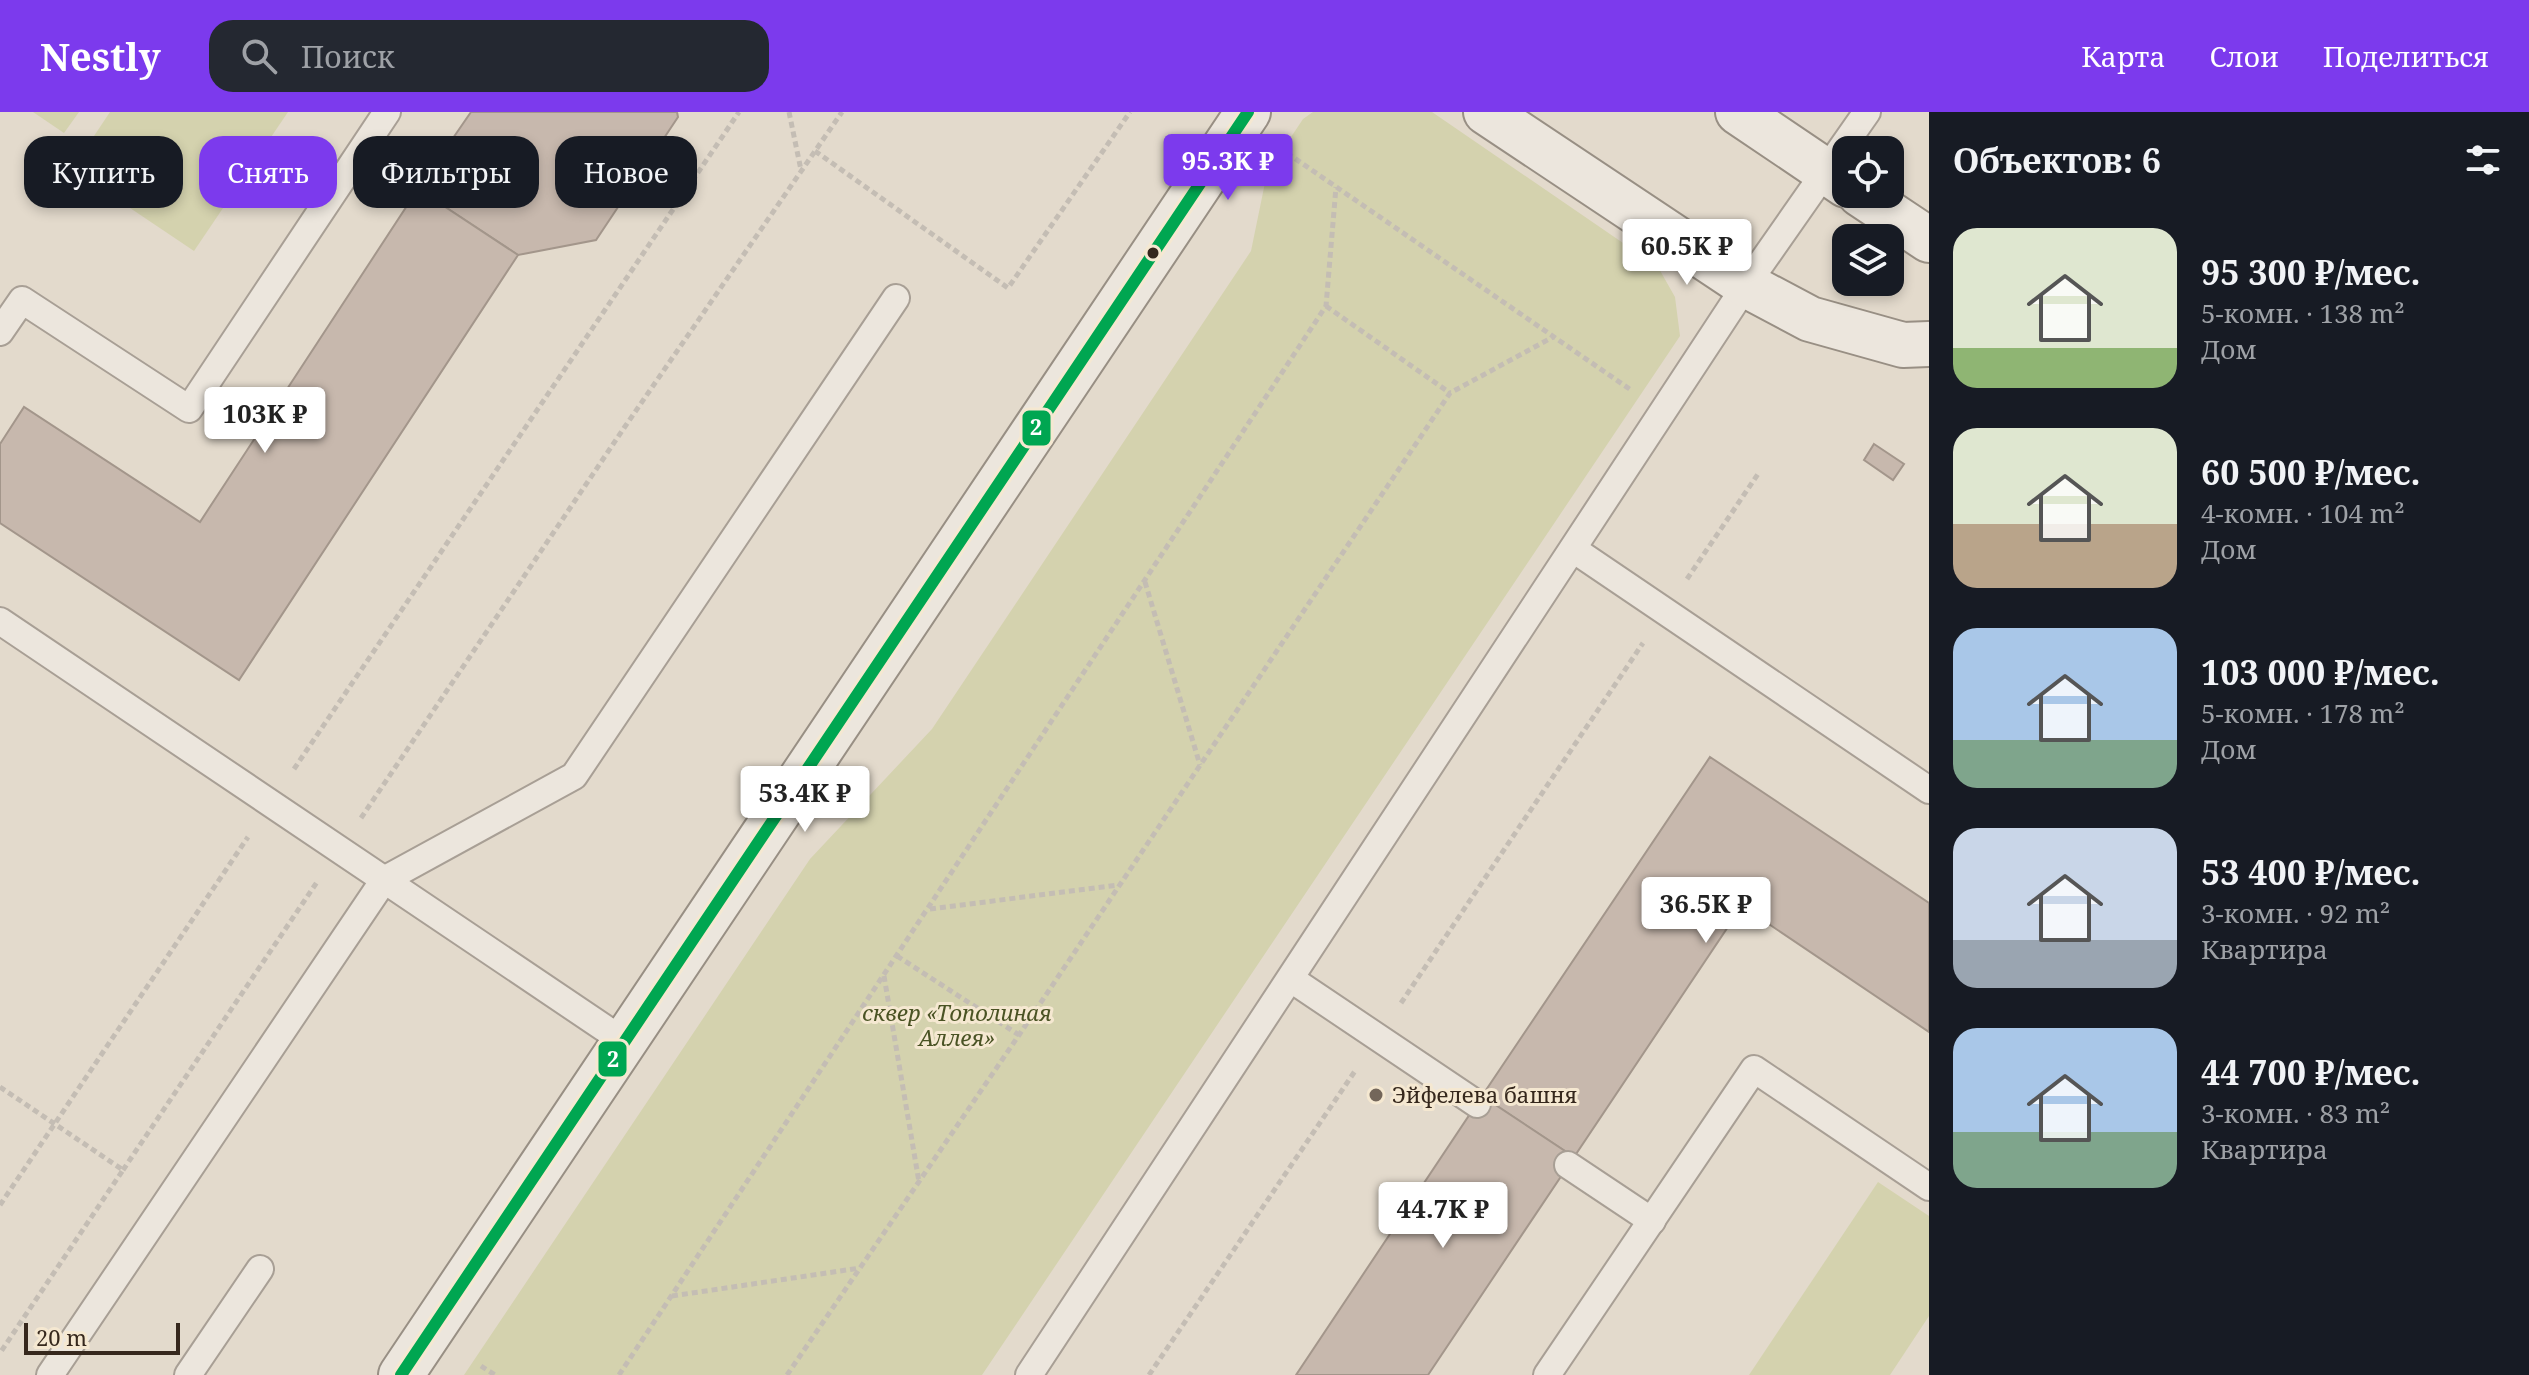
<!DOCTYPE html>
<html lang="ru">
<meta charset="utf-8">
<style>
body{margin:0;font-family:"Noto Serif",serif;background:#242831;color:#f1f3f6;height:100vh;display:flex;flex-direction:column;font-size:30px;white-space:nowrap}
*{box-sizing:border-box;margin:0}
p{font-size:26px;color:#9ea1a6}
.icon{flex:none;width:44px;height:44px;fill:none;stroke:currentColor;stroke-width:2;stroke-linecap:round;stroke-linejoin:round}
.map{position:relative;flex:1;overflow:hidden}
.side{display:flex;flex-direction:column;background:#171b24;width:600px}
.side>*{flex:none}
.banner{position:absolute;left:24px;top:24px;width:760px;height:72px;display:flex;gap:16px}
.buttons{position:absolute;left:1832px;top:24px;display:grid;gap:16px}
.buttons a{display:grid;place-items:center;width:72px;height:72px;border-radius:16px;background:#171b24;box-shadow:0 4px 12px #0003;font-size:40px}
.scale{position:absolute;left:24px;bottom:20px;width:156px;box-sizing:border-box;padding-left:8px;border:4px solid #36281d;border-top:0;font-size:22px;line-height:28px;white-space:nowrap;color:#36281d;-webkit-text-stroke:6px #f5e8d1;paint-order:stroke}
.price{position:absolute;translate:-50% -68px;padding:0 18px;border-radius:8px;background:#fff;color:#222;font-size:26px;line-height:52px;filter:drop-shadow(0 2px 4px #0008)}
.price::after{content:'';position:absolute;left:50%;top:48px;width:24px;height:18px;margin-left:-12px;background:inherit;clip-path:polygon(0 0,100% 0,50% 100%)}
.price.active{background:#7c3aed;color:#fff}
ul{padding:0;list-style:none}
li{display:flex;align-items:center;gap:24px;height:200px;padding:0 24px}
li span{display:grid;place-items:center;flex:none;width:224px;height:160px;border-radius:24px;color:#555}
li>.icon{margin-inline-start:auto}
span .icon{width:96px;height:96px;fill:#fffc;stroke-width:1}
li b{font-size:34px}
h2{display:flex;justify-content:space-between;align-items:center;height:96px;padding:0 24px;font-size:34px}
.tag{padding:0 28px;border-radius:24px;background:#171b24;box-shadow:0 4px 12px #0003;font-size:28px;line-height:72px}
.tag.active{background:#7c3aed;color:#fff}
header{display:flex;align-items:center;gap:48px;box-sizing:border-box;height:112px;padding:0 40px;background:#7c3aed;color:#fff}
header strong{font-size:38px}
nav{display:flex;gap:44px;margin-inline-start:auto;font-size:28px}
.search{width:560px;height:72px;background:#242831;display:flex;align-items:center;gap:20px;box-sizing:border-box;padding:0 28px;border-radius:24px;color:#9ea1a6;font-size:30px}
main{display:flex;flex:1;min-height:0}
.map>svg:first-child{display:block}
.green{fill:#d4d2ae}
.building{fill:#c7b8ad;stroke:#a3968b;stroke-width:2}
.lines{fill:none;stroke-linecap:round;stroke-linejoin:round}
.lane-casing{stroke:#a89f95;stroke-width:30}
.secondary-casing{stroke:#988f84;stroke-width:48}
.path{stroke:#c4bdb4;stroke-width:5;stroke-dasharray:6 4;stroke-linecap:butt}
.lane{stroke:#ece6dd;stroke-width:26}
.secondary{stroke:#ece6dd;stroke-width:44}
.bus-1-casing{stroke:#f5e8d1;stroke-width:18}
.bus-1{stroke:#00a651;stroke-width:12}
.bus-dot{fill:#36281d;stroke:#f5e8d1;stroke-width:3}
.poi-dot{fill:#73665a;stroke:#f5e8d1;stroke-width:3}
.labels{text-anchor:middle;stroke-width:6;stroke-linejoin:round;paint-order:stroke}
.park-label{font-size:22px;font-style:italic;fill:#4a5324;stroke:#f5e8d1}
.poi-label{font-size:22px;fill:#36281d;stroke:#f5e8d1;text-anchor:start}
.line-badge{stroke:#f5e8d1;stroke-width:3}
.badge-label{font-size:22px;text-anchor:middle;font-weight:bold;fill:#fff}
</style>
<header>
<strong>Nestly</strong>
<div class="search"><svg class="icon" aria-label="search" viewBox="0 0 24 24"><circle cx="10" cy="10" r="6"/><path d="M15 15l6 6"/></svg>Поиск</div>
<nav><a>Карта</a><a>Слои</a><a>Поделиться</a></nav>
</header>
<main>
<div class="map">
<svg width="1929" height="1263" viewBox="0 0 1929 1263">
<rect width="100%" height="100%" fill="#e3dacc"/>
<g class="green">
<polygon points="33,0 79,0 64,21"/>
<polygon points="110,0 288,0 194,139 72,57"/>
<polygon points="1313,0 1432,0 1658,155 1675,185 1680,224 982,1263 464,1263 810,747 932,617 1251,139 1267,61 1303,7"/>
<polygon points="1878,1070 1929,1104 1929,1204 1890,1263 1749,1263"/>
</g>
<g class="building">
<polygon points="471,0 677,0 678,5 596,128 518,143 418,77"/>
<polygon points="418,77 518,143 239,568 0,411 0,332 24,295 200,410"/>
<polygon points="1874,332 1904,352 1893,368 1864,348"/>
<polygon points="1710,645 1929,791 1929,920 1742,794 1574,1045 1482,984"/>
<polygon points="1482,984 1574,1045 1428,1263 1296,1263"/>
</g>
<g class="lines">
<defs>
<g id="lane">
<polyline points="0,220 22,188 189,297 387,0"/>
<polyline points="1573,437 1929,678"/>
<polyline points="0,509 625,930"/>
<polyline points="1291,867 1477,992"/>
<polyline points="1568,1053 1652,1109"/>
<polyline points="50,1263 384,768 574,664 896,186"/>
<polyline points="188,1263 260,1157"/>
<polyline points="1029,1263 1746,173 1867,0"/>
<polyline points="1547,1263 1754,957 1929,1075"/>
</g>
<g id="secondary">
<polyline points="1486,0 1746,173 1810,207 1903,233 1929,232"/>
<polyline points="1738,0 1846,73"/>
<polyline points="1860,82 1929,128"/>
<polyline points="401,1263 1248,0"/>
</g>
</defs>
<use href="#lane" class="lane-casing"/>
<use href="#secondary" class="secondary-casing"/>
<g class="path">
<polyline points="789,0 801,58"/>
<polyline points="815,39 1008,176 1130,0"/>
<polyline points="1287,41 1631,278"/>
<polyline points="1326,194 1450,281"/>
<polyline points="1687,467 1758,362"/>
<polyline points="1145,470 1200,653"/>
<polyline points="294,657 739,0"/>
<polyline points="361,706 624,316 842,0"/>
<polyline points="930,797 1118,773"/>
<polyline points="897,844 1019,923"/>
<polyline points="884,864 919,1070"/>
<polyline points="1401,891 1643,531"/>
<polyline points="0,975 123,1058 0,1241"/>
<polyline points="123,1058 317,770"/>
<polyline points="0,1093 248,725"/>
<polyline points="672,1184 860,1156"/>
<polyline points="481,1254 495,1263"/>
<polyline points="619,1263 1326,194 1336,75"/>
<polyline points="787,1263 1019,923 1450,281 1553,225"/>
<polyline points="1149,1263 1355,959"/>
</g>
<use href="#lane" class="lane"/>
<use href="#secondary" class="secondary"/>
<defs>
<polyline id="bus-1" points="401,1263 1248,0"/>
</defs>
<use href="#bus-1" class="bus-1-casing"/>
<use href="#bus-1" class="bus-1"/>
</g>
<circle class="bus-dot" cx="1153" cy="141" r="7"/>
<circle class="poi-dot" cx="1376" cy="983" r="8"/>
<g class="labels">
<g class="park-label">
<text x="957" y="909">сквер «Тополиная<tspan x="957" dy="25">Аллея»</tspan></text>
</g>
<g class="poi-label">
<text x="1392" y="991">Эйфелева башня</text>
</g>
</g>
<g class="line-badge">
<rect x="1021" y="297" width="31" height="38" rx="8" fill="#00a651"/>
<rect x="597" y="928" width="31" height="38" rx="8" fill="#00a651"/>
</g>
<g class="badge-label">
<text x="1036" y="323">2</text>
<text x="613" y="955">2</text>
</g>
</svg>
<div class="buttons">
<a><svg class="icon" aria-label="locate" viewBox="0 0 24 24"><circle cx="12" cy="12" r="6"/><path d="M12 2v4M12 18v4M2 12h4M18 12h4"/></svg></a>
<a><svg class="icon" aria-label="layers" viewBox="0 0 24 24"><path d="M12 4l9 5-9 5-9-5zM3 14l9 5 9-5"/></svg></a>
</div>
<div class="scale">20 m</div>
<b class="price active" style="left:1228px;top:90px">95.3K ₽</b>
<b class="price" style="left:1687px;top:175px">60.5K ₽</b>
<b class="price" style="left:265px;top:343px">103K ₽</b>
<b class="price" style="left:805px;top:722px">53.4K ₽</b>
<b class="price" style="left:1706px;top:833px">36.5K ₽</b>
<b class="price" style="left:1443px;top:1138px">44.7K ₽</b>
<div class="banner">
<a class="tag">Купить</a>
<a class="tag active">Снять</a>
<a class="tag">Фильтры</a>
<a class="tag">Новое</a>
</div>
</div>
<section class="side">
<h2>Объектов: 6<svg class="icon" aria-label="filters" viewBox="0 0 24 24"><path d="M4 7h16M4 17h16"/><circle cx="9" cy="7" r="2"/><circle cx="15" cy="17" r="2"/></svg></h2>
<ul>
<li><span style="background:linear-gradient(#dfe7d0 75%,#8fb573 0)"><svg class="icon" aria-label="home" viewBox="0 0 24 24"><path d="M3 11l9-7 9 7M6 9v11h12V9"/></svg></span><div><b>95 300 ₽/мес.</b><p>5-комн. · 138 m²</p><p>Дом</p></div></li>
<li><span style="background:linear-gradient(#dfe7d0 60%,#b9a48a 0)"><svg class="icon" aria-label="home" viewBox="0 0 24 24"><path d="M3 11l9-7 9 7M6 9v11h12V9"/></svg></span><div><b>60 500 ₽/мес.</b><p>4-комн. · 104 m²</p><p>Дом</p></div></li>
<li><span style="background:linear-gradient(#a9c7e8 70%,#7fa58c 0)"><svg class="icon" aria-label="home" viewBox="0 0 24 24"><path d="M3 11l9-7 9 7M6 9v11h12V9"/></svg></span><div><b>103 000 ₽/мес.</b><p>5-комн. · 178 m²</p><p>Дом</p></div></li>
<li><span style="background:linear-gradient(#c9d6e8 70%,#9aa5b1 0)"><svg class="icon" aria-label="home" viewBox="0 0 24 24"><path d="M3 11l9-7 9 7M6 9v11h12V9"/></svg></span><div><b>53 400 ₽/мес.</b><p>3-комн. · 92 m²</p><p>Квартира</p></div></li>
<li><span style="background:linear-gradient(#a9c7e8 65%,#7fa58c 0)"><svg class="icon" aria-label="home" viewBox="0 0 24 24"><path d="M3 11l9-7 9 7M6 9v11h12V9"/></svg></span><div><b>44 700 ₽/мес.</b><p>3-комн. · 83 m²</p><p>Квартира</p></div></li>
</ul>
</section>
</main>
